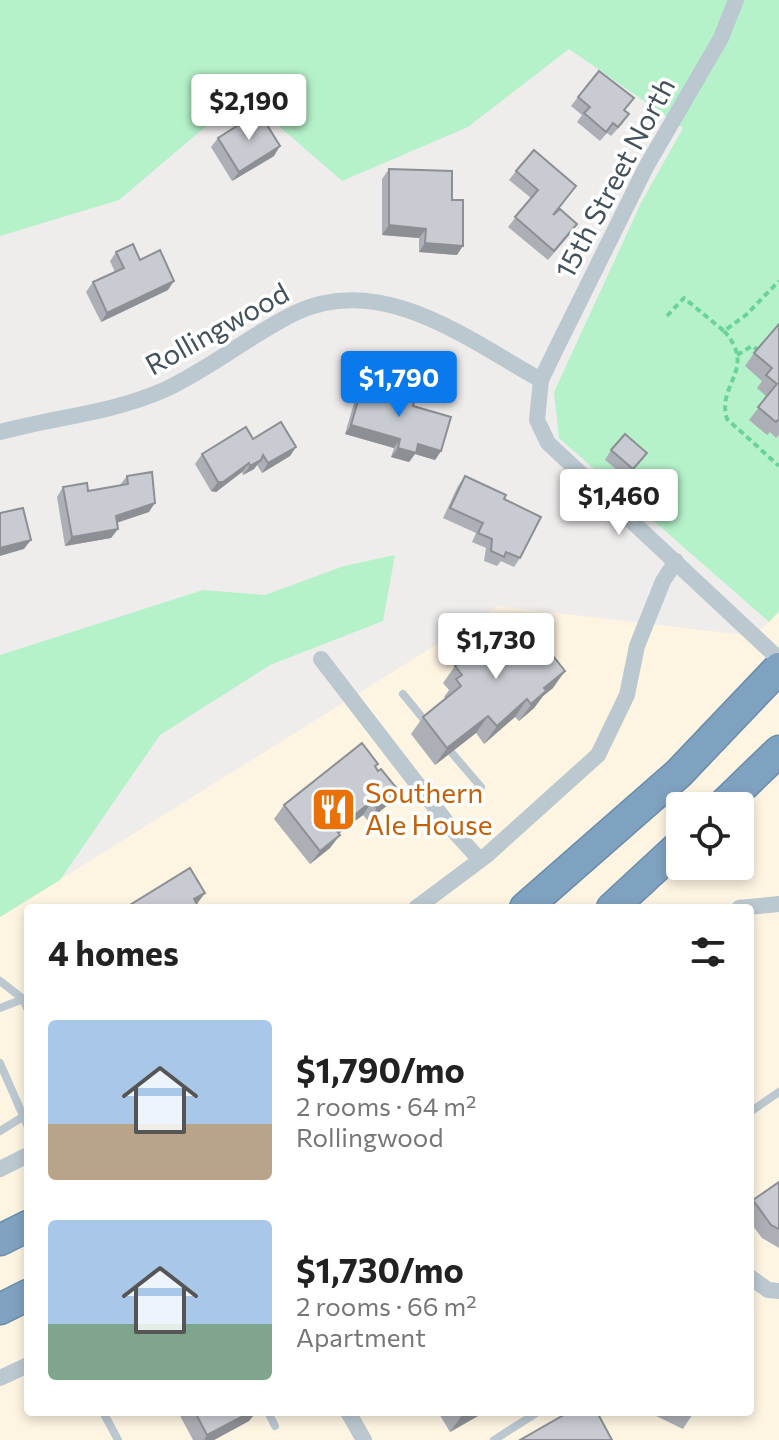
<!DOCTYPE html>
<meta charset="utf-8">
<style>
body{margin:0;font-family:Commissioner,sans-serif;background:#f2f2f2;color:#222;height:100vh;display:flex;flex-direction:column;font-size:30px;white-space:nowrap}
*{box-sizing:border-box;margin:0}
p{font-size:26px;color:#767676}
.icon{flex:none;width:44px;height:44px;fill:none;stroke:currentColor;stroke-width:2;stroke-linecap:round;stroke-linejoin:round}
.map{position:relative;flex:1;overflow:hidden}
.side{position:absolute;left:24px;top:904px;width:730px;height:512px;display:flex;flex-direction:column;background:#fff;border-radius:8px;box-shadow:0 4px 12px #0003}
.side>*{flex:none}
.fabs{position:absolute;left:666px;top:792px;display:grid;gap:16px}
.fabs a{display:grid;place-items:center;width:88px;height:88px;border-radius:8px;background:#fff;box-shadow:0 4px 12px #0003;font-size:40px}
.price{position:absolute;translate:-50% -68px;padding:0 18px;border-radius:8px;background:#fff;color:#222;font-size:26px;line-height:52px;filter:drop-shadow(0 2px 4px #0008)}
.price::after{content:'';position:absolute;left:50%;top:48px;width:24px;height:18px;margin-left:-12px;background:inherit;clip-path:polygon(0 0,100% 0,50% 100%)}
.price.current{background:#0a79ec;color:#fff}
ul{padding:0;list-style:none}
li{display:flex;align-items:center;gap:24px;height:200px;padding:0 24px}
li span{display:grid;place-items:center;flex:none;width:224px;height:160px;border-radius:8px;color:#555}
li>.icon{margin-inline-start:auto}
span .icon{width:96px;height:96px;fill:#fffc;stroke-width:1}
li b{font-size:34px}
h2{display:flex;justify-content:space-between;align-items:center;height:96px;padding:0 24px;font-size:34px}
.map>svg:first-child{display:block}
.commercial{fill:#fdf4e2;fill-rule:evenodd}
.green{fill:#b5f2ca}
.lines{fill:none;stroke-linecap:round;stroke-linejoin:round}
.highway-casing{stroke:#6a8dac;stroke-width:33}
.path{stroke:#6bd39a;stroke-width:4;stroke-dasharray:6 4;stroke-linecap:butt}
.lane{stroke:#bbc8d0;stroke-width:8}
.street{stroke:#bbc8d0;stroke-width:16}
.highway{stroke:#7fa2c0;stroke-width:30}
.wall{fill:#acafb5}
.shaded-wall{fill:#8c8f93}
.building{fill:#c8ccd2;stroke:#8c8f93;stroke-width:2}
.labels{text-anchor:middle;stroke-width:7;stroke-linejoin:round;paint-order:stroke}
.street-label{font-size:28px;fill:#43515b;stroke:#fff}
.food-label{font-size:28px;fill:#c56008;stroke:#fff;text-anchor:start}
</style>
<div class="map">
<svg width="779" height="1440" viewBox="0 0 779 1440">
<rect width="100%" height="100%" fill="#efecec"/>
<path class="commercial" d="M498,606L753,636L779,613V1440H0V917ZM680,806H740V866H680ZM28,908H750V1412H28Z"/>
<g class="green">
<polygon points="0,0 779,0 779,611 769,622 559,438 554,392 641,203 683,128 569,49 468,127 342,181 243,95 119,200 0,236"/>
<polygon points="395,555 383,621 270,665 160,735 60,880 0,917 0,655 203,590 265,595 344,566"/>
</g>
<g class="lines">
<defs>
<g id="highway">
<polyline points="722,806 779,751"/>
<polyline points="525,908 679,773 779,668"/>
<polyline points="612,908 680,845"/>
<polyline points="0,1240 28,1226"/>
<polyline points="0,1309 28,1295"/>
</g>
</defs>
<use href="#highway" class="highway-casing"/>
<g class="path">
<polyline points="667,316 684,298 724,331 746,315 779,281"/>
<path d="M724,331C758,369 716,384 727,419L779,466"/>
<polyline points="737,355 752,346 758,350"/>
</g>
<g class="lane">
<polyline points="403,694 426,722"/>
<polyline points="451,752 481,787"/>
<polyline points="0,981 23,999 28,1010"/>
<polyline points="0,1008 23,999"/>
<polyline points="0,1063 28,1127"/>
<polyline points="750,1112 779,1092"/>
<polyline points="0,1131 21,1118"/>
<polyline points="103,1412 118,1440"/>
<polyline points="268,1412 275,1426"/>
<polyline points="494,1440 538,1412"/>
</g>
<g class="street">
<polyline points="736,0 721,38 646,167 554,353 541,380 537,420 548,443 779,659"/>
<path d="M0,432C55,417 112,413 164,390C210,369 250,335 295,313C382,272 467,339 541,380"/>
<polyline points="321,659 451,828 480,860"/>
<polyline points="416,908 487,855 598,755 627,695 637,646 663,581 676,561"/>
<polyline points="739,908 779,904"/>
<polyline points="0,1169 28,1155"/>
<polyline points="750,1277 768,1290 779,1291"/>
<polyline points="0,1378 28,1365"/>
<polyline points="348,1412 364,1440"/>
</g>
<use href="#highway" class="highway"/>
</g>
<g class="wall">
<polygon points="578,97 625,110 623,123 611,136 607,133 600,141 577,122 582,115 571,106"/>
<polygon points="218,138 274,156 232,181 211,147"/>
<polygon points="389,169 452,200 457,255 419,252 419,238 382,235 382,179"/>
<polygon points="516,171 576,186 557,211 571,233 548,260 508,227 531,198 509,180"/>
<polygon points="116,252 140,260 168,290 101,322 86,292 93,282 115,272 110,261"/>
<polygon points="779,324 779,435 776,438 770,432 767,435 749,420 767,397 757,388 762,381 745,366 754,353"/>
<polygon points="364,380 388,399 395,402 400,395 413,406 441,451 435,460 415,454 409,462 391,457 394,448 345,434 358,389"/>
<polygon points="253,439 296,447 290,456 262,473 257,465 254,469 243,475 242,472 216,492 211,491 195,464 202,454"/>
<polygon points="611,450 647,453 627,478 605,460"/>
<polygon points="127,476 149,512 117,523 118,529 111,538 65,546 57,497 63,487 88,491 120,485"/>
<polygon points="465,476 504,499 520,558 514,567 501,561 497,566 484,561 486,548 472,542 476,533 443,518 458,486"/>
<polygon points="455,666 553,688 543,696 534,708 519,721 515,717 484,744 476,733 435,765 411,734 423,717 446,698 444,697 449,690 443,683"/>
<polygon points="376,767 389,804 368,821 363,815 339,834 330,848 310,864 274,819 284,805"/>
<polygon points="779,1182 779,1248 762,1238 750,1222 750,1204 753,1200"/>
<polygon points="178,1412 256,1412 249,1421 214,1440 193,1440"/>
<polygon points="438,1412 485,1412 450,1432"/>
<polygon points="648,1412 694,1412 683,1429"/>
</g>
<g class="shaded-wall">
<polygon points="280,146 274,156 232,181 239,172"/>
<polygon points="389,225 426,229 419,238 382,235"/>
<polygon points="425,243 463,246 457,255 419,252"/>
<polygon points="174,281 168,290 101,322 107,313"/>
<polygon points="351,425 400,439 394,448 345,434"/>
<polygon points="418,444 441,451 435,460 415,454 409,462 391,457 398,448"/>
<polygon points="296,447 290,456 262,473 268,463"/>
<polygon points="261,460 254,469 243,475 250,466"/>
<polygon points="249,463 242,472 216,492 211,491 218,482"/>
<polygon points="155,503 149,512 109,525 116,516"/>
<polygon points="118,529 111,538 65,546 72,537"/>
<polygon points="31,540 24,549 0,556 0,548"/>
<polygon points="565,671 553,688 543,696 534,708 519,721 544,688"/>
<polygon points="527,699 515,717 484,744 497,726"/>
<polygon points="488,716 476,733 435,765 447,748"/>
<polygon points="399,791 389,804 368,821 377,808"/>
<polygon points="372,801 363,815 326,843 336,830"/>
<polygon points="340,835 330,848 310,864 320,851"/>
<polygon points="205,893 194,908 194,899"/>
<polygon points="251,1412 256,1412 249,1421 214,1440 204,1440 207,1435"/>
<polygon points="466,1412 485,1412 450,1432 462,1415"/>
</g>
<g class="building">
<polygon points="599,71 634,98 624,110 629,114 618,127 613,123 606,132 584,113 590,107 578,97"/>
<polygon points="259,112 280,146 239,172 218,138"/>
<polygon points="534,150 576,186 553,215 560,209 577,224 554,251 515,217 538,190 516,171"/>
<polygon points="389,169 452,171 452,200 463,200 463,246 425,243 426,229 389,225"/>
<polygon points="133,244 140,260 160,250 174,281 107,313 93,282 124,268 116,252"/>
<polygon points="779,324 779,419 776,422 758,407 777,384 766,375 772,368 754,353"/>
<polygon points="364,380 392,388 388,399 398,402 400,395 415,399 413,406 451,417 441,451 418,444 416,453 398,448 400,439 351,425"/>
<polygon points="281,422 296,447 268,463 263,455 261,460 250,466 249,463 223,482 218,482 202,454 246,427 253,439"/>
<polygon points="625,434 647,453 633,469 611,450"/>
<polygon points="152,472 155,503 116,516 118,529 72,537 63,487 87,483 88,491 128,484 127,476"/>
<polygon points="465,476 506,495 504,499 541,517 520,558 506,552 504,557 491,551 492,539 478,533 483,523 450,508"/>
<polygon points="23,508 31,540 0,548 0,513"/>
<polygon points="520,614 565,671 544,688 546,691 531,704 527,699 497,726 488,716 447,748 423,717 461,686 456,679 462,675 455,666"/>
<polygon points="362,743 378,764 375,766 378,771 381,769 399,791 377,808 372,801 336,830 340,835 320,851 284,805"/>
<polygon points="190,868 205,893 194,899 199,908 125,908"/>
<polygon points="779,1182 779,1229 771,1225 753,1200"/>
<polygon points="195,1412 251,1412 207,1435"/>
<polygon points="569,1412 597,1412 612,1440 520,1440"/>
</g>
<defs>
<symbol id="restaurant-square" viewBox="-11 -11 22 22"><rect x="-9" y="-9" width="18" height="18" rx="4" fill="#e8710a" stroke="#fff"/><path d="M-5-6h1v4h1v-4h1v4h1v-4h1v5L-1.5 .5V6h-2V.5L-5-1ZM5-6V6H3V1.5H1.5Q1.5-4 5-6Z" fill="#fff"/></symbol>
</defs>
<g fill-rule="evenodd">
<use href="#restaurant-square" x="308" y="784" width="51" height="51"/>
</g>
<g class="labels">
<g class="street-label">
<text transform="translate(615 178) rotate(-62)" y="10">15th Street North</text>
<text transform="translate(217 329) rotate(-29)" y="10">Rollingwood</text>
</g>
<g class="food-label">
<text x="365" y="803">Southern<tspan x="365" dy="32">Ale House</tspan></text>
</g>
</g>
</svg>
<div class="fabs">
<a><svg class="icon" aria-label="locate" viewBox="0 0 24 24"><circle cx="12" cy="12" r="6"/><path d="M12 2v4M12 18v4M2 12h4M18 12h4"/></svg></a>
</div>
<b class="price" style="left:249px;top:142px">$2,190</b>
<b class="price current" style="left:399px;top:419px">$1,790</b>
<b class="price" style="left:619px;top:537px">$1,460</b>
<b class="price" style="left:496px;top:681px">$1,730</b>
<section class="side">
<h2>4 homes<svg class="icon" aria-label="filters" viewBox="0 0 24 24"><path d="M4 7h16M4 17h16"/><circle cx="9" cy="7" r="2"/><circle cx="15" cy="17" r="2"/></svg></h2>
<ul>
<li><span style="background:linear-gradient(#a9c7e8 65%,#b9a48a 0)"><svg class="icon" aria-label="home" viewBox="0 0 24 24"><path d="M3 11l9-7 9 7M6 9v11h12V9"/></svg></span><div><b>$1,790/mo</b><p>2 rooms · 64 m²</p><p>Rollingwood</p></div></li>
<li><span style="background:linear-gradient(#a9c7e8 65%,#7fa58c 0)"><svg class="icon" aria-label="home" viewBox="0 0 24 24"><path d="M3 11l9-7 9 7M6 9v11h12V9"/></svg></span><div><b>$1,730/mo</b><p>2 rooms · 66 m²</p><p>Apartment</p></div></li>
</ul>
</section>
</div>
